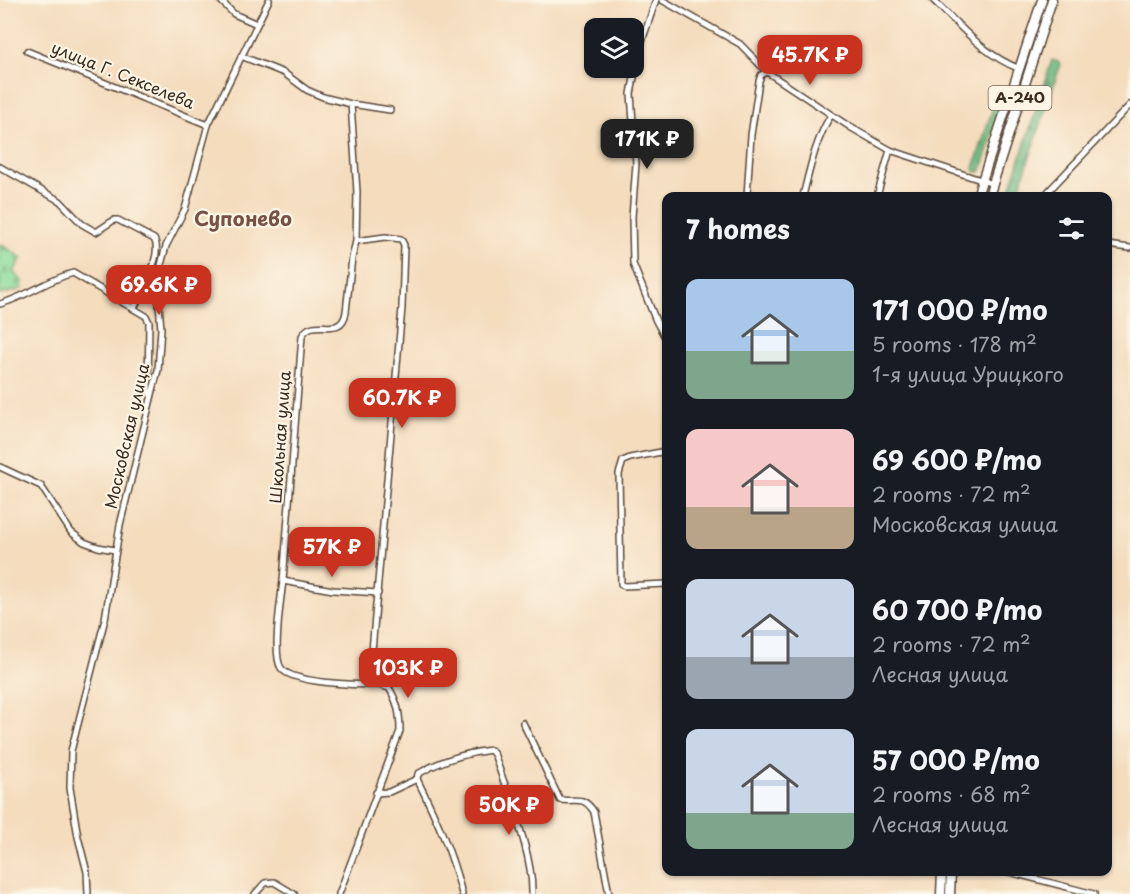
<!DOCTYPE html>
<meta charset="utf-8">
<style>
body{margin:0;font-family:"Playpen Sans",sans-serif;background:#20242c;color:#f1f3f6;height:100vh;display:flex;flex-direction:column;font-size:22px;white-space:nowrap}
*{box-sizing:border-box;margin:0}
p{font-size:20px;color:#9ea1a6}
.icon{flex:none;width:33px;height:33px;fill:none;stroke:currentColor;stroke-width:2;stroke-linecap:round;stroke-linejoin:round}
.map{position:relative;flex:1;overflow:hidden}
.details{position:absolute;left:662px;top:192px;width:450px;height:684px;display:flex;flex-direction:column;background:#171b24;border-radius:12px;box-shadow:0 2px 4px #0004}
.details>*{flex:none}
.tools{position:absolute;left:584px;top:18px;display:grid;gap:12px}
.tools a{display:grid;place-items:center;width:60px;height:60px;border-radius:12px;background:#171b24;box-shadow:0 2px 4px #0004;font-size:30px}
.price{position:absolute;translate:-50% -51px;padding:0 14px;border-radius:12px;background:#c8321e;color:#fff;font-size:20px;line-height:39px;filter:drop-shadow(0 2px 3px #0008)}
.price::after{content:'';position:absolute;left:50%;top:36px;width:18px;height:14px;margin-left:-9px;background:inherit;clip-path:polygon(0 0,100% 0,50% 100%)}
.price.current{background:#222;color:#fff}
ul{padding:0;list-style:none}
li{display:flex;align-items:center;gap:18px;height:150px;padding:0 24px}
li span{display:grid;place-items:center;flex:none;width:168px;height:120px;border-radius:12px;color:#555}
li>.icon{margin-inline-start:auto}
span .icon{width:72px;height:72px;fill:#fffc;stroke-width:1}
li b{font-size:26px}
h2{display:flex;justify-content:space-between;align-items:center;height:72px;padding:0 24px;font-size:26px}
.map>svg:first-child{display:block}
.forest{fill:url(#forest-firs);stroke:#567351;stroke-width:1.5}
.cemetery{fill:url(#cemetery-stones);stroke:#64845e;stroke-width:1.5}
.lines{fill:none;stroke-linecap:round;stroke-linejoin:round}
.street-casing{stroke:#574536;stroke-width:8}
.primary-casing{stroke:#574536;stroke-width:11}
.street{stroke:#fff;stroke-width:5}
.primary{stroke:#fff;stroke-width:8}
.labels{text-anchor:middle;stroke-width:4.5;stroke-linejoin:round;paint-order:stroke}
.shield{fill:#fcf5e5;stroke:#75675a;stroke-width:1.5}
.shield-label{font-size:15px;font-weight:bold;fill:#3b2a1e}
.street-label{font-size:16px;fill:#3b2a1e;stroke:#fcf5e5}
.quarter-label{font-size:20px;font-weight:bold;fill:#775244;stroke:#fcf5e5}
</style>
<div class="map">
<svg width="1130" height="894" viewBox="0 0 1130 894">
<defs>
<pattern id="forest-firs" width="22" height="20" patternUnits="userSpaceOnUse" patternTransform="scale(1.5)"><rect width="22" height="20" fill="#71bc84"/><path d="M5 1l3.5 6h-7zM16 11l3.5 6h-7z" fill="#5e996b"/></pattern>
<pattern id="cemetery-stones" width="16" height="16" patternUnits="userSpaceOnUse" patternTransform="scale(1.5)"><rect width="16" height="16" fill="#8cdd9d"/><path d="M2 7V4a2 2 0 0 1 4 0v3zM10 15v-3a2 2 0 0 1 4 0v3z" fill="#7abe87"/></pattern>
</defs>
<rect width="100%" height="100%" fill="#fcf5e5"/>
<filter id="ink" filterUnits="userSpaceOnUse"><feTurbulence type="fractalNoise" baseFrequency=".0167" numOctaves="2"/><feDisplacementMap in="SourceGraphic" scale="12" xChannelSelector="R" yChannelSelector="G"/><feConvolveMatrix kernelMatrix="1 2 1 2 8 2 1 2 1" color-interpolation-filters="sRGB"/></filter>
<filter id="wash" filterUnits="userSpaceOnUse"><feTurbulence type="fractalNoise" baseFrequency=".008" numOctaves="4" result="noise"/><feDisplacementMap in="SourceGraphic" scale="24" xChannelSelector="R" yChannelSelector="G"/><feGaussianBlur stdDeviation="1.35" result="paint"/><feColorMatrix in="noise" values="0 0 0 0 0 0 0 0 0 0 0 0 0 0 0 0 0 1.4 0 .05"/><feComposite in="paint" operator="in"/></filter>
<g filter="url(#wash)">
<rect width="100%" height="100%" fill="#f4dcbd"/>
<g class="forest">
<polygon points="1052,60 1059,62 1060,66 1017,196 1008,196"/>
<polygon points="999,100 1002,104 981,172 975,172 974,168 995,101"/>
</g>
<polygon class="cemetery" points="0,244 22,258 13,272 23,282 22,289 0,295"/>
</g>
<g filter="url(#ink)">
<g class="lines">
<defs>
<g id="street">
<polyline points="220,0 234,14 257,24"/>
<polyline points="656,0 639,50 631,94 636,164 632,217 633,264 656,321 666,339"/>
<polyline points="662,0 740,44 767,72"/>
<path d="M933,0C961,26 983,55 1020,69"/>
<polyline points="27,51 208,125"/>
<path d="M241,56L284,73L307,90L323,97L351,104L357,192L356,241L352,258L346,312C341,341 313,314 302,336L283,581C281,598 272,655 281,668C292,684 360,685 379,685L389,688C398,702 400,715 400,731L339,894"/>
<polyline points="351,104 390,110"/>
<path d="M0,167L60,201L82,224L96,232L114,220H118L154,239C164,255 140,292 134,309L146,316L149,322L148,390L151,396"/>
<polyline points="747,196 751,135 759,81 761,75 767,72 850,127 890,150 993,184"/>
<path d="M803,196C810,168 816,139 831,115"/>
<polyline points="877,196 890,150"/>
<polyline points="1044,196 1130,105"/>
<polyline points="356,241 385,237 401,239 404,245 402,308 369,685"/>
<polyline points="1107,245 1130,248"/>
<path d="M0,304C26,297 47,280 73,273L134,309"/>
<polyline points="666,451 630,458 623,461 619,474 621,584 624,586 666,584"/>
<polyline points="0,467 41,486 71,532 84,542 98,547 115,550"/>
<polyline points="283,581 333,590 378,593"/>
<path d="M523,723L560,800C578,802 583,795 594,812L609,894"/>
<path d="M417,779L418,774C439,761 467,753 491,750L495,756C508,797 533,852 532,894"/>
<path d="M376,793L389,792L417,779C436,817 452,853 462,894"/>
<polyline points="1009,872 1094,894"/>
<polyline points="88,894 87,872 78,837 70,788 71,751 105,619 120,525 158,370 161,329 157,280 166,246 185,209 208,125 269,0"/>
<polyline points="255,894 265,883 274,882 294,894"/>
</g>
<g id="primary">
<polyline points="977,196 1042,0"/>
<polyline points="989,196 1052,0"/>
<polyline points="941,894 942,872"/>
<polyline points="950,894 951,872"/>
</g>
</defs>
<use href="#street" class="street-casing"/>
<use href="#primary" class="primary-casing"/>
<use href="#street" class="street"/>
<use href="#primary" class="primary"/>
</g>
</g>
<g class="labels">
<rect class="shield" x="988.5" y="86" width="63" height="24" rx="4.5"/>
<g class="shield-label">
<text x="1020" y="103">А-240</text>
</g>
<g class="street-label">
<text transform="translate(123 75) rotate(22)" y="6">улица Г. Секселева</text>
<text transform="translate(127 436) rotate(-77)" y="6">Московская улица</text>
<text transform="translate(280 437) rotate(-86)" y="6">Школьная улица</text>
</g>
<g class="quarter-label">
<text x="243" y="226">Супонево</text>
</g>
</g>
</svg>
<div class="tools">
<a><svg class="icon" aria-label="layers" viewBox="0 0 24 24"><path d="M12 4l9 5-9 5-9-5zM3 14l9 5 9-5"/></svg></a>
</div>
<b class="price" style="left:810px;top:86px">45.7K ₽</b>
<b class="price current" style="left:647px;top:170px">171K ₽</b>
<b class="price" style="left:159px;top:316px">69.6K ₽</b>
<b class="price" style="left:402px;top:429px">60.7K ₽</b>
<b class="price" style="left:332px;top:578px">57K ₽</b>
<b class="price" style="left:408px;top:699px">103K ₽</b>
<b class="price" style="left:509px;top:836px">50K ₽</b>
<section class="details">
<h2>7 homes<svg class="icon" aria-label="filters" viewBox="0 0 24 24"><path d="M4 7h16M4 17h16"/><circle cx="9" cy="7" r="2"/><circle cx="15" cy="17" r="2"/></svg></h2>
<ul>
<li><span style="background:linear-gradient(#a9c7e8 60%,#7fa58c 0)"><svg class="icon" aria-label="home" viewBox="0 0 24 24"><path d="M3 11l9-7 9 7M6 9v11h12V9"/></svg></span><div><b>171 000 ₽/mo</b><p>5 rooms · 178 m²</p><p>1-я улица Урицкого</p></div></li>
<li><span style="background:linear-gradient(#f6c9c9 65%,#b9a48a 0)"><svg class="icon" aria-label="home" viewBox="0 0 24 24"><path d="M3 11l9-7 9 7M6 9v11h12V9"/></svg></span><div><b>69 600 ₽/mo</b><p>2 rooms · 72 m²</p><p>Московская улица</p></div></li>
<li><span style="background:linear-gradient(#c9d6e8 65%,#9aa5b1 0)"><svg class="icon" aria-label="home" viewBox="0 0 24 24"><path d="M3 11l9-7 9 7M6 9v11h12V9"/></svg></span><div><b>60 700 ₽/mo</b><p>2 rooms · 72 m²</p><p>Лесная улица</p></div></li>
<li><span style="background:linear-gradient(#c9d6e8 70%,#7fa58c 0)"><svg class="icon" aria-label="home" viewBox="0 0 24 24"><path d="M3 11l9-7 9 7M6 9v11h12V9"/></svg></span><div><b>57 000 ₽/mo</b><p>2 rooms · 68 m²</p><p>Лесная улица</p></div></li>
</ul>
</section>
</div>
